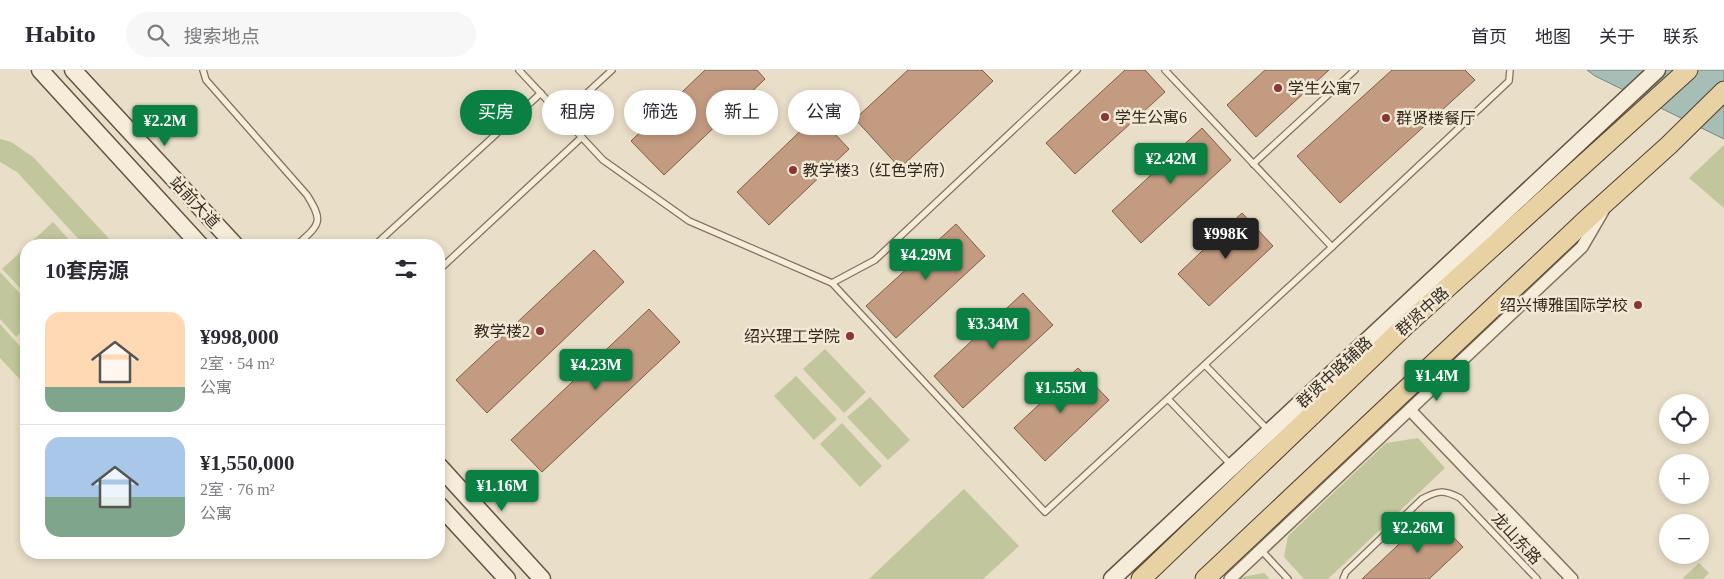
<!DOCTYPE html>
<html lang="zh">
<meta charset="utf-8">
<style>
body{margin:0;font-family:"Times New Roman","Noto Sans SC",serif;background:#f7f7f7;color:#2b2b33;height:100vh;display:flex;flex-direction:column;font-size:19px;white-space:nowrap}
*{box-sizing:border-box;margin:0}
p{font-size:16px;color:#7c7c81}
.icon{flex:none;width:28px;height:28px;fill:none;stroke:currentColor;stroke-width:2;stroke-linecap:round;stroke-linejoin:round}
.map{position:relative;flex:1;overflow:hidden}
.panel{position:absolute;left:20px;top:169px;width:425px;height:320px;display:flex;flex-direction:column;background:#fff;border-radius:20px;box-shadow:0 2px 8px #0003}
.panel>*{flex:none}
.hud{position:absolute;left:460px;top:20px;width:475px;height:45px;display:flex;gap:10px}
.controls{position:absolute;left:1659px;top:324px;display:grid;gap:10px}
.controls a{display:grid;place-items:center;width:50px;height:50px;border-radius:50%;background:#fff;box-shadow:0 2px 8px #0003;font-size:25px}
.price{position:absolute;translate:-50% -42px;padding:0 11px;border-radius:5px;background:#0b8043;color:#fff;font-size:16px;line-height:32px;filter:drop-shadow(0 1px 2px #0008)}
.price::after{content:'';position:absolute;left:50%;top:30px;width:15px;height:11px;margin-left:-8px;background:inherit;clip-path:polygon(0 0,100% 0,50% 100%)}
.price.selected{background:#222;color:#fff}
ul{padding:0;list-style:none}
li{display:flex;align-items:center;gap:15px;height:125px;padding:0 25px}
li+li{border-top:1px solid #e1e1e2}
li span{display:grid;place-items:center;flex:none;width:140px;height:100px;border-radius:15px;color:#555}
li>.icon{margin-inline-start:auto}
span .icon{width:60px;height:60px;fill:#fffc;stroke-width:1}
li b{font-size:21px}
h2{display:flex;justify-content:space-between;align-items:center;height:60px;padding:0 25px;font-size:21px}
.pill{padding:0 18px;border-radius:22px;background:#fff;box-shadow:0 2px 8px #0003;font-size:18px;line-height:45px}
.pill.selected{background:#0b8043;color:#fff}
header{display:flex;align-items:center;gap:30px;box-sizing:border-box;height:70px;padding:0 25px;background:#fff;border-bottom:1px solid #e1e1e2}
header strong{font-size:24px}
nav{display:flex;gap:28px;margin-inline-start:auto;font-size:18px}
.search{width:350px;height:45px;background:#f7f7f7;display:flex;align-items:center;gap:12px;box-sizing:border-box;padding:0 18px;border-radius:28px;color:#7c7c81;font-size:19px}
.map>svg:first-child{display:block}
.green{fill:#c2c69c}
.water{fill:#a7beb7;stroke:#6f8b84}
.building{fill:#c39b81;stroke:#805c47}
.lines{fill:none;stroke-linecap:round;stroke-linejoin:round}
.lane-casing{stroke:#83715e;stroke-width:8}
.street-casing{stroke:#83715e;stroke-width:14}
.secondary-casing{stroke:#655341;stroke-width:19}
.primary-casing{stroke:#514032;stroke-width:21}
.lane{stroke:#f5ecd9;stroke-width:5.5}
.street{stroke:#f5ecd9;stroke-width:11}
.secondary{stroke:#f5ecd9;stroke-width:16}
.primary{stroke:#e8d2a3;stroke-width:19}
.poi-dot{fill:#8c3537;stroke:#f2e9d5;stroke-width:2}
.labels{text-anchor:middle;stroke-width:5;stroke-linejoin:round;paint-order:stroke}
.poi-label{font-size:16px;fill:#352a20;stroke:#f2e9d5;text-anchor:start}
.street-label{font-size:16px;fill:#352a20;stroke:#f2e9d5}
</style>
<header>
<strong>Habito</strong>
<div class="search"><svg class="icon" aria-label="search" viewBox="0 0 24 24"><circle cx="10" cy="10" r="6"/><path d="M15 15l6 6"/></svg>搜索地点</div>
<nav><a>首页</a><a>地图</a><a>关于</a><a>联系</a></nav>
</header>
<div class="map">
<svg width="1724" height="509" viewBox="0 0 1724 509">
<rect width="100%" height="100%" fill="#e9dec7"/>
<g class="green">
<polygon points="0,69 11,72 33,87 115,175 84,175 17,102 0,92"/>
<polygon points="1724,75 1724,138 1689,108"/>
<polygon points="53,152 74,175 30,175 29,174"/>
<polygon points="26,177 26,224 2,199"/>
<polygon points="0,202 26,230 26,257 16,267 0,249"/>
<polygon points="0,254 26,283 26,316 0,288"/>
<polygon points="825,279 866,322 844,343 803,299"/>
<polygon points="796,306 837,349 814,370 774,326"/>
<polygon points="870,327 910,370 888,390 847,347"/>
<polygon points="842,353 882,396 860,417 820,374"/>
<polygon points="1418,368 1445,398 1328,509 1304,509 1284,487 1288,466 1386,373"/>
<polygon points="964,419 1019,476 983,509 869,509"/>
<polygon points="1699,493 1709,503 1703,509 1682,509"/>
<polygon points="1264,503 1270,509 1240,509 1242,507"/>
</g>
<polygon class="water" points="1587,0 1724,0 1724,69 1595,6"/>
<g class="building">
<polygon points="705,0 757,0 765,9 664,105 631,71"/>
<polygon points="908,0 982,0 993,11 900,98 855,49"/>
<polygon points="1125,0 1145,0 1165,22 1075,104 1046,73"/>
<polygon points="1265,0 1329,0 1256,67 1227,35"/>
<polygon points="1392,0 1465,0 1475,10 1340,133 1297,86"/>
<polygon points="817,45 849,79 769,155 737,122"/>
<polygon points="1202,58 1231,90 1141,173 1112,141"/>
<polygon points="1242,143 1273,176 1209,236 1178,204"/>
<polygon points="956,154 985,186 896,268 866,236"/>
<polygon points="594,180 624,212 487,343 456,310"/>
<polygon points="1023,223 1053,255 963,338 934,306"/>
<polygon points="649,239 680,272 542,402 511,370"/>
<polygon points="1078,298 1109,330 1045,391 1014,358"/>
<polygon points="1431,444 1463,477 1429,509 1362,509"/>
</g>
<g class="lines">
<defs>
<g id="lane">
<path d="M203,0L206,10L307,125C324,152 320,154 297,175"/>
<polyline points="519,0 603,90 689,151 832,213 875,190 1077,0"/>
<polyline points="562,46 612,0"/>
<polyline points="1253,94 1355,0"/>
<polyline points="375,175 541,23"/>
<polyline points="1332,177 1509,11 1510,0"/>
<polyline points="439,200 582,67"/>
<polyline points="832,213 1045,442 1332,177 1165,0"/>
<polyline points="1205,295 1268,360"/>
<polyline points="1168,329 1232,396"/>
<polyline points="1261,480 1288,509"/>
<path d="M1343,509L1346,502L1422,429C1438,420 1444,420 1460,428L1537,509"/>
</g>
<g id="street">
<polyline points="1410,340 1572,509"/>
<polyline points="1230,509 1582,177 1603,141"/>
</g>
<g id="secondary">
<polyline points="40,0 200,175"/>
<polyline points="73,0 235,175"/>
<polyline points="439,396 542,509"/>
<polyline points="439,435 507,509"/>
<polyline points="1112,509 1657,0"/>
</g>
<g id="primary">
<polyline points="1141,509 1406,255 1688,0"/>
<polyline points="1205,509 1587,149 1669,75 1724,21"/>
</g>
</defs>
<use href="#lane" class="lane-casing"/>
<use href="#street" class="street-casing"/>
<use href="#secondary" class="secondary-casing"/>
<use href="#primary" class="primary-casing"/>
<use href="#lane" class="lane"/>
<use href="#street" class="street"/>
<use href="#secondary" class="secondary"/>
<use href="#primary" class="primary"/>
</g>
<g class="poi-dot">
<circle cx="1278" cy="18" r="5"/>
<circle cx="1105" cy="47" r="5"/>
<circle cx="1386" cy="48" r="5"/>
<circle cx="793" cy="100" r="5"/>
<circle cx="1638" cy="235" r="5"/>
<circle cx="540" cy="261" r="5"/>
<circle cx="850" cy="266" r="5"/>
</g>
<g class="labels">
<g class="poi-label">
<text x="1288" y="24">学生公寓7</text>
<text x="1115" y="53">学生公寓6</text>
<text x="1396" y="54">群贤楼餐厅</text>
<text x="803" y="106">教学楼3（红色学府）</text>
<text x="1628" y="241" text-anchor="end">绍兴博雅国际学校</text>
<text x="530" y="267" text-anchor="end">教学楼2</text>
<text x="840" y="272" text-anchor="end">绍兴理工学院</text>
</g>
<g class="street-label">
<text transform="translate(195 132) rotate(47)" y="6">站前大道</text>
<text transform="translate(1422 241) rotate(-42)" y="6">群贤中路</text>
<text transform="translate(1334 302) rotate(-43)" y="6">群贤中路辅路</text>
<text transform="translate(1517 468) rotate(47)" y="6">龙山东路</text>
</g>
</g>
</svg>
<div class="controls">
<a><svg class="icon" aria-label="locate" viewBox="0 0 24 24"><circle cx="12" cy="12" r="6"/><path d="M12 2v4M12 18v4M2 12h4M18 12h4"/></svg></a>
<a>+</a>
<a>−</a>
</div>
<b class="price" style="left:165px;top:77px">¥2.2M</b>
<b class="price" style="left:1171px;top:115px">¥2.42M</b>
<b class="price selected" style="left:1226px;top:190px">¥998K</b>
<b class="price" style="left:926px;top:211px">¥4.29M</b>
<b class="price" style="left:993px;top:280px">¥3.34M</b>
<b class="price" style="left:596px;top:321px">¥4.23M</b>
<b class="price" style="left:1437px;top:332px">¥1.4M</b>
<b class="price" style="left:1061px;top:344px">¥1.55M</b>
<b class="price" style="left:502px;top:442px">¥1.16M</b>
<b class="price" style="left:1418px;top:484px">¥2.26M</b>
<div class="hud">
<a class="pill selected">买房</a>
<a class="pill">租房</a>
<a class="pill">筛选</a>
<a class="pill">新上</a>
<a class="pill">公寓</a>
</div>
<section class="panel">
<h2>10套房源<svg class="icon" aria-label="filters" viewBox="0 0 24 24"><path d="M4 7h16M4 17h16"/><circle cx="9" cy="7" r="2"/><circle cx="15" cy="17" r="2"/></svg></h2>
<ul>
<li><span style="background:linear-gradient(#ffd9b3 75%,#7fa58c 0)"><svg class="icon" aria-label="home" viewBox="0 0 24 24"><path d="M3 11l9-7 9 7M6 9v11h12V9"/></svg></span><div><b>¥998,000</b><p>2室 · 54 m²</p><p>公寓</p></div></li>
<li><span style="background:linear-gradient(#a9c7e8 60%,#7fa58c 0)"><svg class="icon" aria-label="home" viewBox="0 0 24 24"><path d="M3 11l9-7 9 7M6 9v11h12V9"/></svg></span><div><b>¥1,550,000</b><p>2室 · 76 m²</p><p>公寓</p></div></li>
</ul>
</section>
</div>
